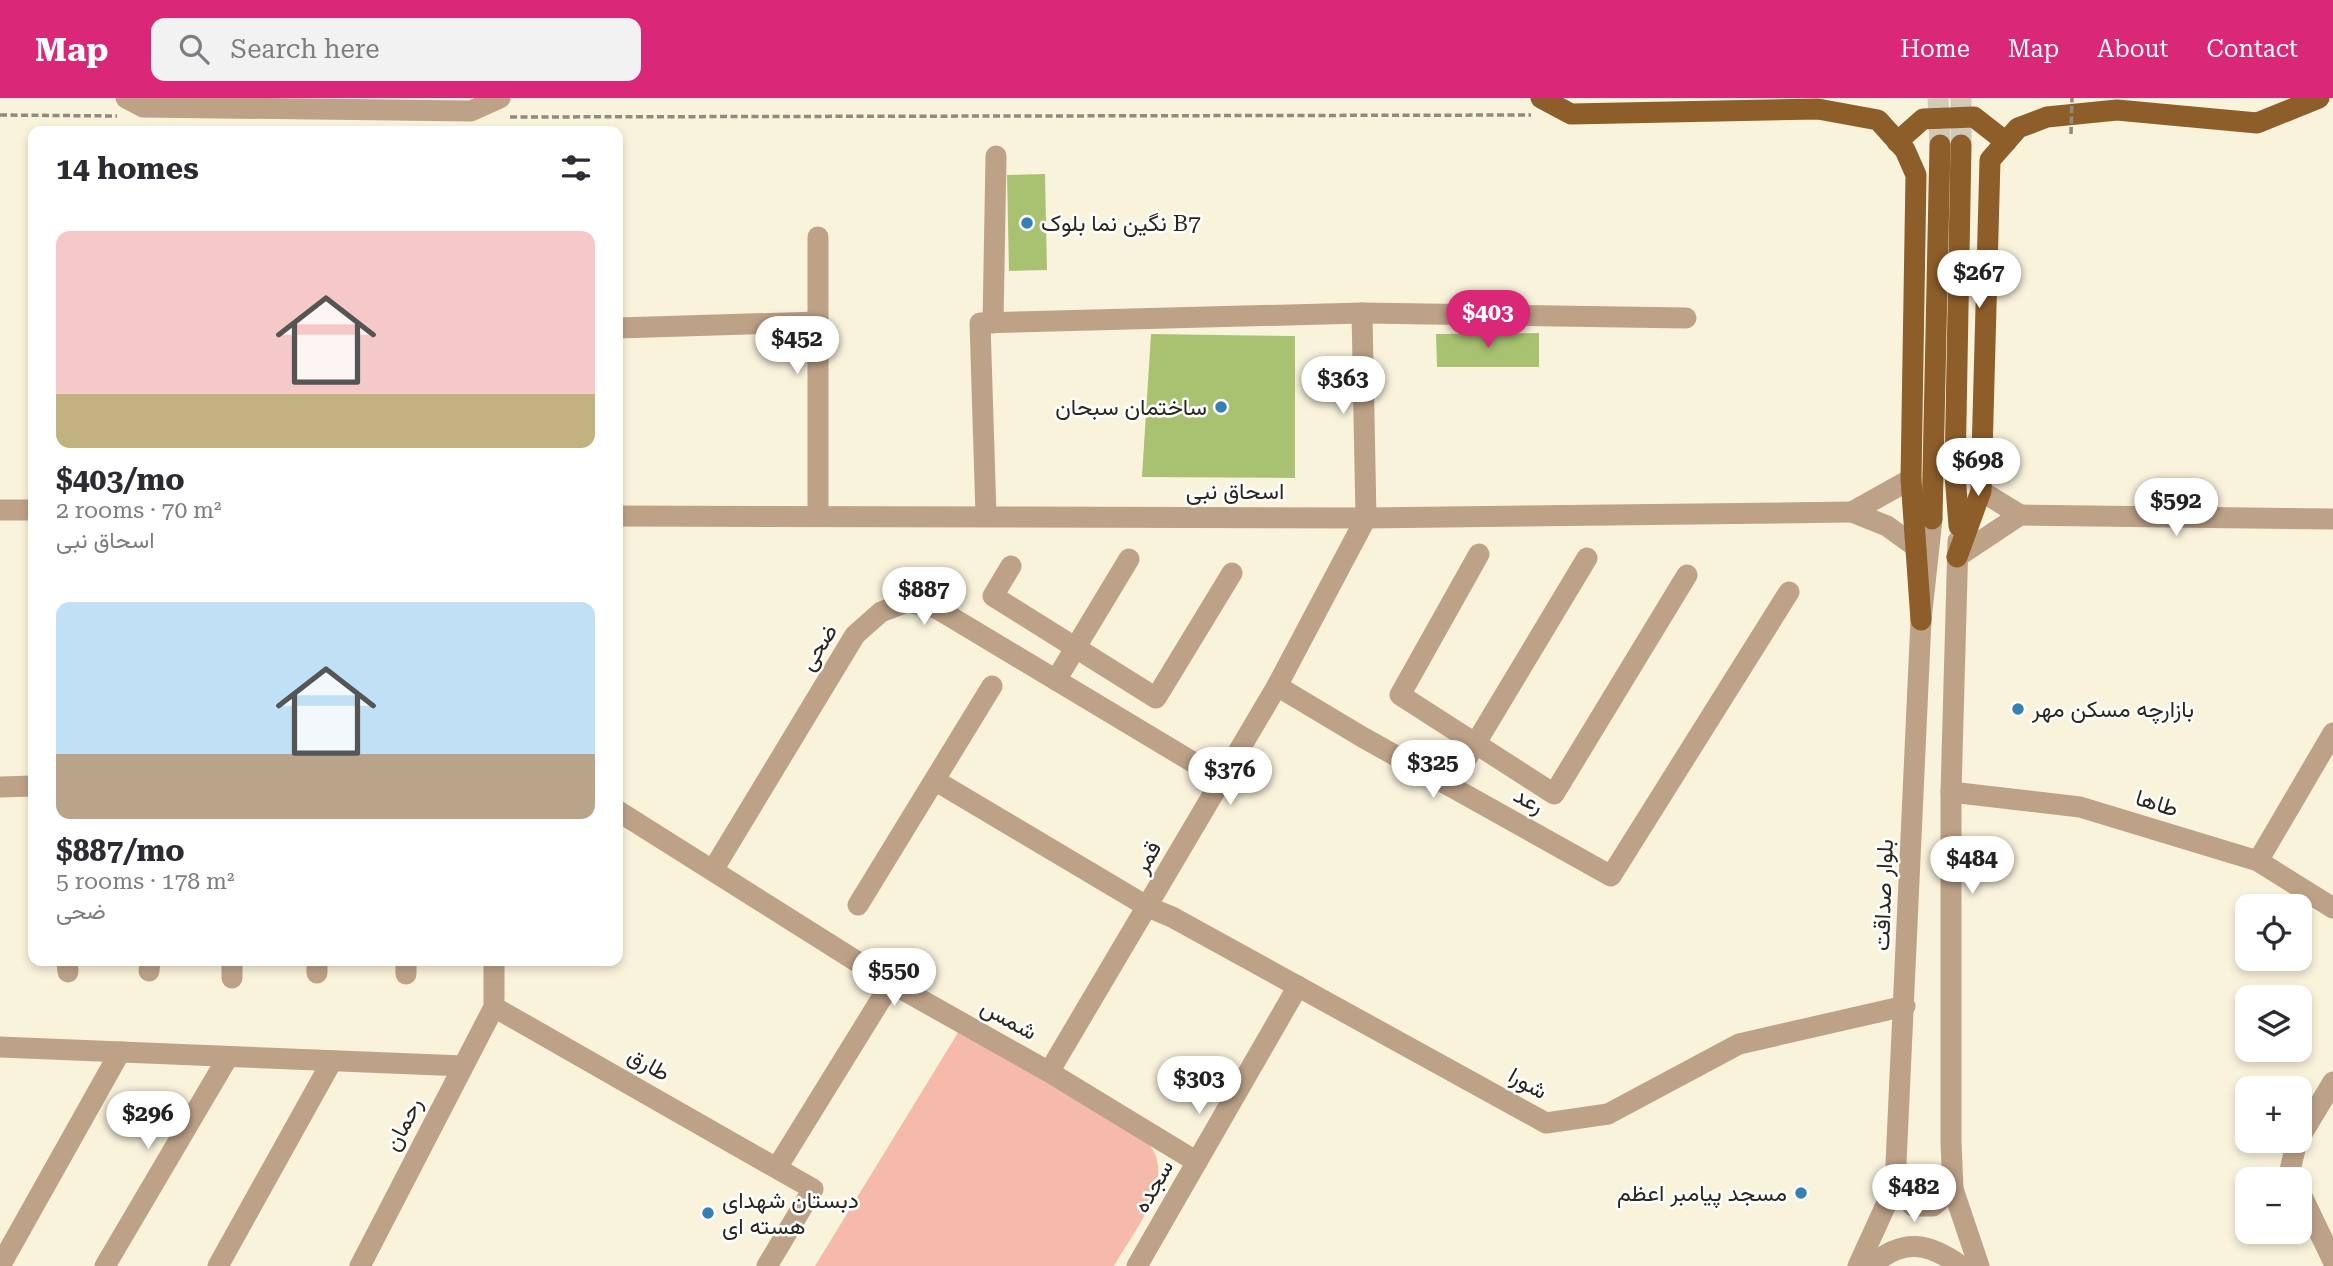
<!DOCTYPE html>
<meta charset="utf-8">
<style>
body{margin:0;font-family:"Roboto Serif",Vazirmatn,serif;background:#f2f2f3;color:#2b2b33;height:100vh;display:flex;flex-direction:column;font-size:26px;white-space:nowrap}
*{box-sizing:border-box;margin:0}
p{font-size:23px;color:#7c7c81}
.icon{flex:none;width:38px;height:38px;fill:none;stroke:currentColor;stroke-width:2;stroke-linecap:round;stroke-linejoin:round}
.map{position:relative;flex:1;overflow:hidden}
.side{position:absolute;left:28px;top:28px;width:595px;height:840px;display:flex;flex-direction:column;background:#fff;border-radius:14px;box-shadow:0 4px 10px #0003}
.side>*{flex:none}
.controls{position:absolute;left:2235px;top:796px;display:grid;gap:14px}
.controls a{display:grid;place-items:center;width:77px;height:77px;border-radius:14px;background:#fff;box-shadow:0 4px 10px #0003;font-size:35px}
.price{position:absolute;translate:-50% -60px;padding:0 16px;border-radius:24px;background:#fff;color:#222;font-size:23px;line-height:46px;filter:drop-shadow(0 2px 4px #0008)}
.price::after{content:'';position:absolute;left:50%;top:42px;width:21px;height:16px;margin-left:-10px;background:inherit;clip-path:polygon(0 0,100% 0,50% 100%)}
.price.active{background:#db2777;color:#fff}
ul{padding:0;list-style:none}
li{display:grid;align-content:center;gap:14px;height:371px;padding:0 28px}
li span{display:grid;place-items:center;height:217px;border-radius:14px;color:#555}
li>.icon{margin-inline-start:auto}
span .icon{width:126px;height:126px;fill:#fffc;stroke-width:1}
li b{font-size:30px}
h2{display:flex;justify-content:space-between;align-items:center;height:84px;padding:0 28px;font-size:30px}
header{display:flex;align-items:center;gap:42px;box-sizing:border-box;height:98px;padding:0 35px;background:#db2777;color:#fff}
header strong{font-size:33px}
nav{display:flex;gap:38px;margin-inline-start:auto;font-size:24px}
.search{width:490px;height:63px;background:#f2f2f3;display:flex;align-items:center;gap:18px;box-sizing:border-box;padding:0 24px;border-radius:14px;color:#7c7c81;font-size:26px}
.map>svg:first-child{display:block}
.green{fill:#f5baaa}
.building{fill:#a8c272}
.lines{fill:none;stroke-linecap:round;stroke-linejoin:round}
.major-tunnel{stroke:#d0cab6;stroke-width:21;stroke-dasharray:21 10;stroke-linecap:butt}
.path{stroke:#908b7c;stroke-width:3.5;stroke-dasharray:7 3.5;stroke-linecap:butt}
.minor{stroke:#bea288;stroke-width:21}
.major{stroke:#8e5e2a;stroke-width:21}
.path-bridge{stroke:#908b7c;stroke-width:3.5;stroke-dasharray:7 3.5;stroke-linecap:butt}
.poi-dot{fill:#3581b4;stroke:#fff;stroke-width:2.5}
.labels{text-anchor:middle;stroke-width:5;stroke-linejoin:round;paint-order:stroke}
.poi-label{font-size:23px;fill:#2a271f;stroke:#fff;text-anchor:start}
.street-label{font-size:23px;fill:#2a271f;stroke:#fff}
</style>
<header>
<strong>Map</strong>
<div class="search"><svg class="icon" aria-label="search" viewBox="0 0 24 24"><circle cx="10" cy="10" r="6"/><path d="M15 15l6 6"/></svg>Search here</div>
<nav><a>Home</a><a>Map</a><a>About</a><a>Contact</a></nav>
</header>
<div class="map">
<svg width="2333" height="1168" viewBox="0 0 2333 1168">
<rect width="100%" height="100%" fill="#faf3dc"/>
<path class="green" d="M959,933L1148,1045C1179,1080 1132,1136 1114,1168H815Z"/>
<g class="building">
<polygon points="1045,76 1047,172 1009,173 1007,77"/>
<polygon points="1539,235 1539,269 1437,269 1436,236"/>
<polygon points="1151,236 1295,238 1295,380 1142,379"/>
</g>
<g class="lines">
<g class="major-tunnel">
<polyline points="1938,0 1940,47"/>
<polyline points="1961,47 1961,0"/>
</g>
<g class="path">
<polyline points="0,17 117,18"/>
<polyline points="510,19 1531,17"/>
</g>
<g class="minor">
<polyline points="126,0 143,9 471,13 500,0"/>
<polyline points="993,225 996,58"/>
<polyline points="618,230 818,224"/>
<polyline points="1911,381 1852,414 1887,428 1916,449"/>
<polyline points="0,412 33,412"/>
<polyline points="818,417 818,139"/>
<polyline points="986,417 980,225 1362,215 1686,220"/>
<polyline points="2020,417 2333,421"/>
<polyline points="618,418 1366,420 1852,414"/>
<polyline points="1958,443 1951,694 1951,1044 1953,1091 1979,1168"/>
<polyline points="1479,456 1400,597 1554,696 1687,477"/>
<polyline points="1957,459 2020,417 1981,393"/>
<polyline points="1011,468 993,498 1156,600 1232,475"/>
<polyline points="1056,582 1129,461"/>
<polyline points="1277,588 1364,640 1611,778 1789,494"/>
<polyline points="936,683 1148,809 1172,819 1546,1025 1608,1016 1739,946 1905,908"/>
<polyline points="1450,688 1587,460"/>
<polyline points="0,689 33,688"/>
<polyline points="1951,694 2080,709 2258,763 2333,810"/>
<polyline points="618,713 891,885 1049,974 1197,1064"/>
<polyline points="2258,763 2333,635"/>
<polyline points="713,772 855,537 881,514 907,504 936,510 1221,681"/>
<polyline points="858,807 992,588"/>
<polyline points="67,863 68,874"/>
<polyline points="232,863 232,880"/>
<polyline points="317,863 317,875"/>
<polyline points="406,863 406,876"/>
<polyline points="149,873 150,863"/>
<polyline points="494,909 813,1091 767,1168"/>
<polyline points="0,949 463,968"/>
<polyline points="1049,974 1277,588 1366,420 1362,215"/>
<polyline points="2300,1039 2333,984"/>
<polyline points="778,1068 891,885"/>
<polyline points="2294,1082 2290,1072 2297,1043"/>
<polyline points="1895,1087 1913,1108 1933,1108 1953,1091"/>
<polyline points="2300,1094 2333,1163"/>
<polyline points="0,1168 120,954"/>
<polyline points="105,1168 228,959"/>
<polyline points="218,1168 332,963"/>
<polyline points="360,1168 494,909 494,863"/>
<polyline points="1137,1168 1298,888"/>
<polyline points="1858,1168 1895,1087 1921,522 1932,421"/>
<path d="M1871,1168C1903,1139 1929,1145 1961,1168"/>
</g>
<g class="major">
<polyline points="1541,0 1571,16 1818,11 1878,22 1905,52 1916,77 1911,381 1921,522"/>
<polyline points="1897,44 1923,21 1974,19 2006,44"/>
<polyline points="1932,421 1940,47"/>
<polyline points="1959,428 1955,376 1961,47"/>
<polyline points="1957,459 1981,393 1990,62 2018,30 2047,19 2117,12 2257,25 2319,0"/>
</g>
<polyline class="path-bridge" points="2071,36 2072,0"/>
</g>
<g class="poi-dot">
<circle cx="1027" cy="125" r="7"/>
<circle cx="1221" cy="309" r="7"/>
<circle cx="2018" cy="611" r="7"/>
<circle cx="1801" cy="1095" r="7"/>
<circle cx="708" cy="1115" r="7"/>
</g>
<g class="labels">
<g class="poi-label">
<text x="1041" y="133">نگین نما بلوک B7</text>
<text x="1207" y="317" text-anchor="end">ساختمان سبحان</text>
<text x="2032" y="619">بازارچه مسکن مهر</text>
<text x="1787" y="1103" text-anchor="end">مسجد پیامبر اعظم</text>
<text x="722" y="1110">دبستان شهدای<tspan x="722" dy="26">هسته ای</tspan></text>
</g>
<g class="street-label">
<text x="1235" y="401">اسحاق نبی</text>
<text transform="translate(818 549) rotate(-57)" y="8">ضحی</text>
<text transform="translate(1529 702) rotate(29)" y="8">رعد</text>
<text transform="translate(2157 705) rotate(17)" y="8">طاها</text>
<text transform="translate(1147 759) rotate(-60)" y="8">قمر</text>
<text transform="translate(1883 797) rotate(-88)" y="8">بلوار صداقت</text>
<text transform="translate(1009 921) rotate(29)" y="8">شمس</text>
<text transform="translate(649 966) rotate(29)" y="8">طارق</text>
<text transform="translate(1528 985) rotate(29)" y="8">شورا</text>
<text transform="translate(403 1026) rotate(-63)" y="8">رحمان</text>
<text transform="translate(1153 1088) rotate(-60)" y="8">سجده</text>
</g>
</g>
</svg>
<div class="controls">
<a><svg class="icon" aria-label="locate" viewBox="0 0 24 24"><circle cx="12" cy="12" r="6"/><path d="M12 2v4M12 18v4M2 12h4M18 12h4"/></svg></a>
<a><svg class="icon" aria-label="layers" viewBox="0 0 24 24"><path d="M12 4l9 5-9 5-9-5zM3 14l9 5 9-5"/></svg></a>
<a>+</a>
<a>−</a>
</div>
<b class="price" style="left:1979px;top:212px">$267</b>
<b class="price active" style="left:1488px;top:252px">$403</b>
<b class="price" style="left:797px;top:278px">$452</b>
<b class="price" style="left:1343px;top:318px">$363</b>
<b class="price" style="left:1978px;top:400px">$698</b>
<b class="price" style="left:2176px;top:440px">$592</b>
<b class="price" style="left:924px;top:529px">$887</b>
<b class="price" style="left:1433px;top:702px">$325</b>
<b class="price" style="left:1230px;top:709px">$376</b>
<b class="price" style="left:1972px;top:798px">$484</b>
<b class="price" style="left:894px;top:910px">$550</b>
<b class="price" style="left:1199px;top:1018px">$303</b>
<b class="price" style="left:148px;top:1053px">$296</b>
<b class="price" style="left:1914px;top:1126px">$482</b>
<section class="side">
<h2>14 homes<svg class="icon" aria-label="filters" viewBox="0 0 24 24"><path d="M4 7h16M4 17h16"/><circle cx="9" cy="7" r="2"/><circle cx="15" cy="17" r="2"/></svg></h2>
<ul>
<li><span style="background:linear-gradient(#f6c9c9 75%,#c2b280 0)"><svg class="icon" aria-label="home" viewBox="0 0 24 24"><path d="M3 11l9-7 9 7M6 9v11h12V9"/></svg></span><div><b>$403/mo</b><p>2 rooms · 70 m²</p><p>اسحاق نبی</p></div></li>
<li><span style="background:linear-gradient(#bfe0f5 70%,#b9a48a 0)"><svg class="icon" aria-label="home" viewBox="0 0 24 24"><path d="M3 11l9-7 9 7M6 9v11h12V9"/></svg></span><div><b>$887/mo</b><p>5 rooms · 178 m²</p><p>ضحی</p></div></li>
</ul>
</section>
</div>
